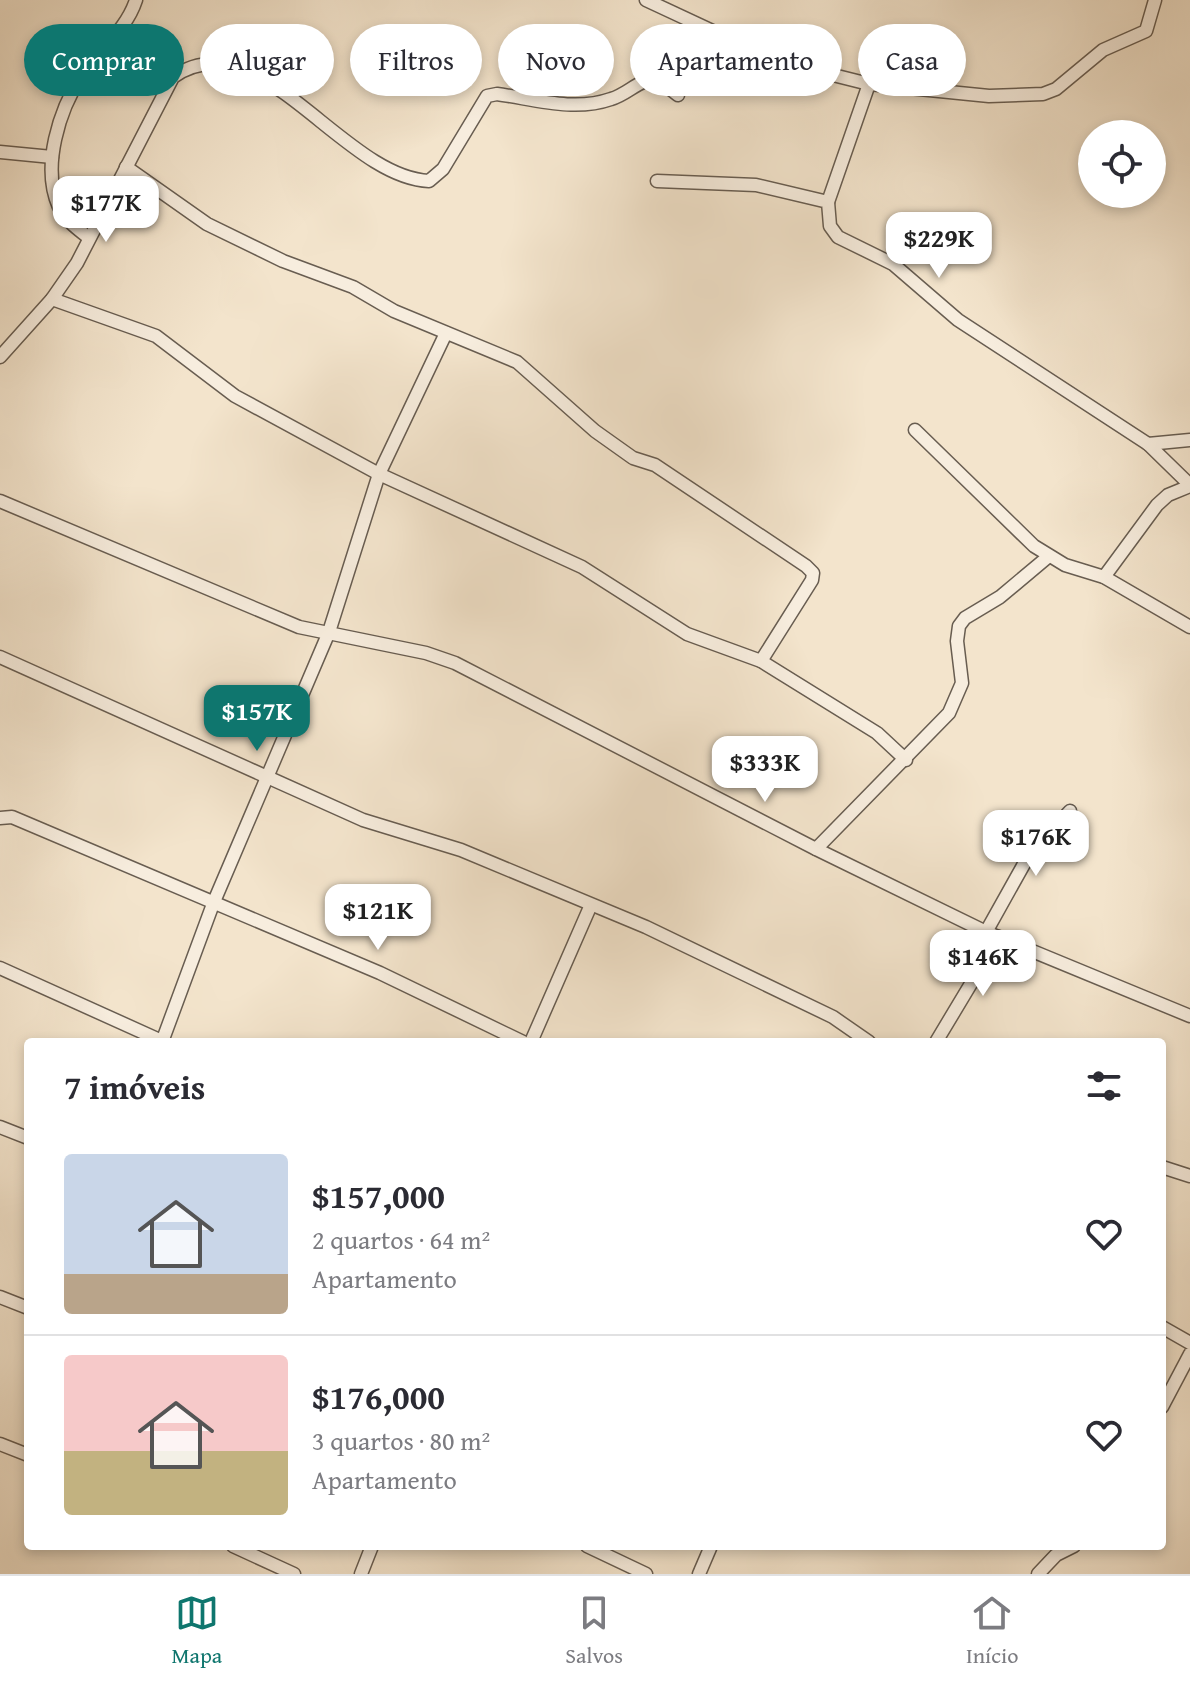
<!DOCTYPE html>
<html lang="pt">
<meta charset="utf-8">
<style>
body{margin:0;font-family:"Gentium Book Plus",serif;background:#f2f2f3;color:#2b2b33;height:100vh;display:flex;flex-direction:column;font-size:30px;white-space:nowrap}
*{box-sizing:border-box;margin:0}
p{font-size:26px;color:#7c7c81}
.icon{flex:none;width:44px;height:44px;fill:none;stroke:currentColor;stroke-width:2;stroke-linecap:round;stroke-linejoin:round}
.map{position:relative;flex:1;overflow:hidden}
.drawer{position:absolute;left:24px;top:1038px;width:1142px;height:512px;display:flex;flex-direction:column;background:#fff;border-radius:8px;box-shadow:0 4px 12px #0003}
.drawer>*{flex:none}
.banner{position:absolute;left:24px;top:24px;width:1142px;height:72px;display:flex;gap:16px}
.buttons{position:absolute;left:1078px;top:120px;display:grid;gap:16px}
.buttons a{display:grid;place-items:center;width:88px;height:88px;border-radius:50%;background:#fff;box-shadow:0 4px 12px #0003;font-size:40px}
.price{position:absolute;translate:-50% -68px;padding:0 18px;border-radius:16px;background:#fff;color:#222;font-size:26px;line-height:52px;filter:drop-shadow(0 2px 4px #0008)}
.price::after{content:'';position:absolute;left:50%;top:48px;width:24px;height:18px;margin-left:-12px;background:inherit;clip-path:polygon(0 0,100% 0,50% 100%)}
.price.on{background:#0f766e;color:#fff}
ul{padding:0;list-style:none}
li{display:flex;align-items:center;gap:24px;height:200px;padding:0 40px}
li+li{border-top:2px solid #e1e1e2}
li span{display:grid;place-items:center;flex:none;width:224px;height:160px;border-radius:8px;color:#555}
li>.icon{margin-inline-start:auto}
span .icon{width:96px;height:96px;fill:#fffc;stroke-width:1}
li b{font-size:34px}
h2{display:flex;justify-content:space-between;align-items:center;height:96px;padding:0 40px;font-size:34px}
.chip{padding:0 28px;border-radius:36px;background:#fff;box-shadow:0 4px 12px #0003;font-size:28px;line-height:72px}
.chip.on{background:#0f766e;color:#fff}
.tab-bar{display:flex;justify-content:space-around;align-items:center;height:112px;border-top:2px solid #e1e1e2;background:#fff;font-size:22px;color:#7c7c81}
.tab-bar a{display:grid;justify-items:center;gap:4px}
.tab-bar .on{color:#0f766e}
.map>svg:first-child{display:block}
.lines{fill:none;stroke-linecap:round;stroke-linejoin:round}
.minor-casing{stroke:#685d51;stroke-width:15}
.minor{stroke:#f7edde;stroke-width:12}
</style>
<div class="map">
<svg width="1190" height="1574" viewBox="0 0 1190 1574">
<rect width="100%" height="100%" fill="#f3e4cc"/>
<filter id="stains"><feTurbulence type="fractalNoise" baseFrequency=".0025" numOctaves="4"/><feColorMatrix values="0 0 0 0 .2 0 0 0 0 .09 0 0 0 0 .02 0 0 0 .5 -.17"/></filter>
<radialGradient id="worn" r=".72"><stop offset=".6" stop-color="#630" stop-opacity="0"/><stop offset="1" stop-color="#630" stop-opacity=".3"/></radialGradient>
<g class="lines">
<defs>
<g id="minor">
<polyline points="646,0 764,55 809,69 869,84 989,96 1043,94 1056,89 1103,50 1146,31 1155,0"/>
<polyline points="0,152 52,157"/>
<polyline points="126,167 207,224 283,261 353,287 394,311 517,362 595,431 633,458 655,465 806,566 813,573 812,580 761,661"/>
<polyline points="657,181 756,185 828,202 830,226 838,237 893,264 958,320 1148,444 1190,485"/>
<polyline points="828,202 869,84"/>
<path d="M89,238C78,229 65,220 59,207C41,167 59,110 82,75C99,49 126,31 136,0"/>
<polyline points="52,299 156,336 235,396 379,474 582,567 687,634 761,661 877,733 906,760"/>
<path d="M0,357L52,299L77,263L173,77C258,17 342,177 429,181L443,169L487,96L497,94C534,99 574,112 611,99C628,94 638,80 656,78L678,95"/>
<polyline points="915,430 1034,546 1065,565 1104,577 1190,627"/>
<polyline points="1148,444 1190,440"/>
<polyline points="0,501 299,627 426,653 455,663 816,849 986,932 1190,1016"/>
<polyline points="1104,577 1157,505 1168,495 1190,486"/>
<polyline points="0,657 363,820 461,850 646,927 833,1017 869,1042"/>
<polyline points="0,818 12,817 380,973 523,1042"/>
<polyline points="816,849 949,713 962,683 957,641 959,626 965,618 1000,597 1049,556"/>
<polyline points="986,932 1029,855 1070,811"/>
<polyline points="0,968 164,1042"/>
<polyline points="162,1042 213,904 329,632 379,474 446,333"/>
<polyline points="531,1042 590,907"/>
<polyline points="936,1042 999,937"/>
<polyline points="0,1127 28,1138"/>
<polyline points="1162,1167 1190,1176"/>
<polyline points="0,1297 28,1308"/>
<polyline points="1162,1327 1190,1343"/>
<polyline points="1162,1407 1190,1354"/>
<polyline points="0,1444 28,1455"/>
<polyline points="233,1546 294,1574"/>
<polyline points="587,1546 646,1574"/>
<polyline points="361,1574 372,1546"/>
<polyline points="699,1574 711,1546"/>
<polyline points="1038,1574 1056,1555 1074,1546"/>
</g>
</defs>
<use href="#minor" class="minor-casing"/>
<use href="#minor" class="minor"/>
</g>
<rect width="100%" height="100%" filter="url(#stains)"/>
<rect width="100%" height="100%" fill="url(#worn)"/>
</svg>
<div class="buttons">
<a><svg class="icon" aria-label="locate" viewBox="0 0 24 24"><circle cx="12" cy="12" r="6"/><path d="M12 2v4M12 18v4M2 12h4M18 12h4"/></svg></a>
</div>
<b class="price" style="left:106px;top:244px">$177K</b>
<b class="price" style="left:939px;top:280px">$229K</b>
<b class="price on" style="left:257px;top:753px">$157K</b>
<b class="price" style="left:765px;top:804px">$333K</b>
<b class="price" style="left:1036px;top:878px">$176K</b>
<b class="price" style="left:378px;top:952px">$121K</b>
<b class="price" style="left:983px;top:998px">$146K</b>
<div class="banner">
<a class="chip on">Comprar</a>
<a class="chip">Alugar</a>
<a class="chip">Filtros</a>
<a class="chip">Novo</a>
<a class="chip">Apartamento</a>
<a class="chip">Casa</a>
</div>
<section class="drawer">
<h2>7 imóveis<svg class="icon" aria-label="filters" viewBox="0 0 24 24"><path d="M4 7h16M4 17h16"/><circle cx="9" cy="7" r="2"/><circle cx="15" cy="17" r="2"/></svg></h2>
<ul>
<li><span style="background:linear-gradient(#c9d6e8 75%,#b9a48a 0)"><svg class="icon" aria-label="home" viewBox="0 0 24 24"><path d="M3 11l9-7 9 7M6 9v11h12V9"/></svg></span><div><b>$157,000</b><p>2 quartos · 64 m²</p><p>Apartamento</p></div><svg class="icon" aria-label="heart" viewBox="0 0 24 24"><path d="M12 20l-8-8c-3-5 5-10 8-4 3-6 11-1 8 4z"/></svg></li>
<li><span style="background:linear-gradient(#f6c9c9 60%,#c2b280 0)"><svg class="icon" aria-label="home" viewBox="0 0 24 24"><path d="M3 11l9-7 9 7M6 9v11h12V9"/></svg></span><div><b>$176,000</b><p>3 quartos · 80 m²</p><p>Apartamento</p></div><svg class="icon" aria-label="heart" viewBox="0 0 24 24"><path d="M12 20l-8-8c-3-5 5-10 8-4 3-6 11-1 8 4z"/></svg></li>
</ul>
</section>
</div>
<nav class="tab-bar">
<a class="on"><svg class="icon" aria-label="map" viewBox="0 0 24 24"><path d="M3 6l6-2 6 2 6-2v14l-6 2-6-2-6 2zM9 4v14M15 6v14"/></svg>Mapa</a>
<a><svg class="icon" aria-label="saved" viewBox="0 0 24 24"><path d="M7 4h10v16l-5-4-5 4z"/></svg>Salvos</a>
<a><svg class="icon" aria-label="home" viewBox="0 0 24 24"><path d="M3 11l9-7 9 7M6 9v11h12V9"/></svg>Início</a>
</nav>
